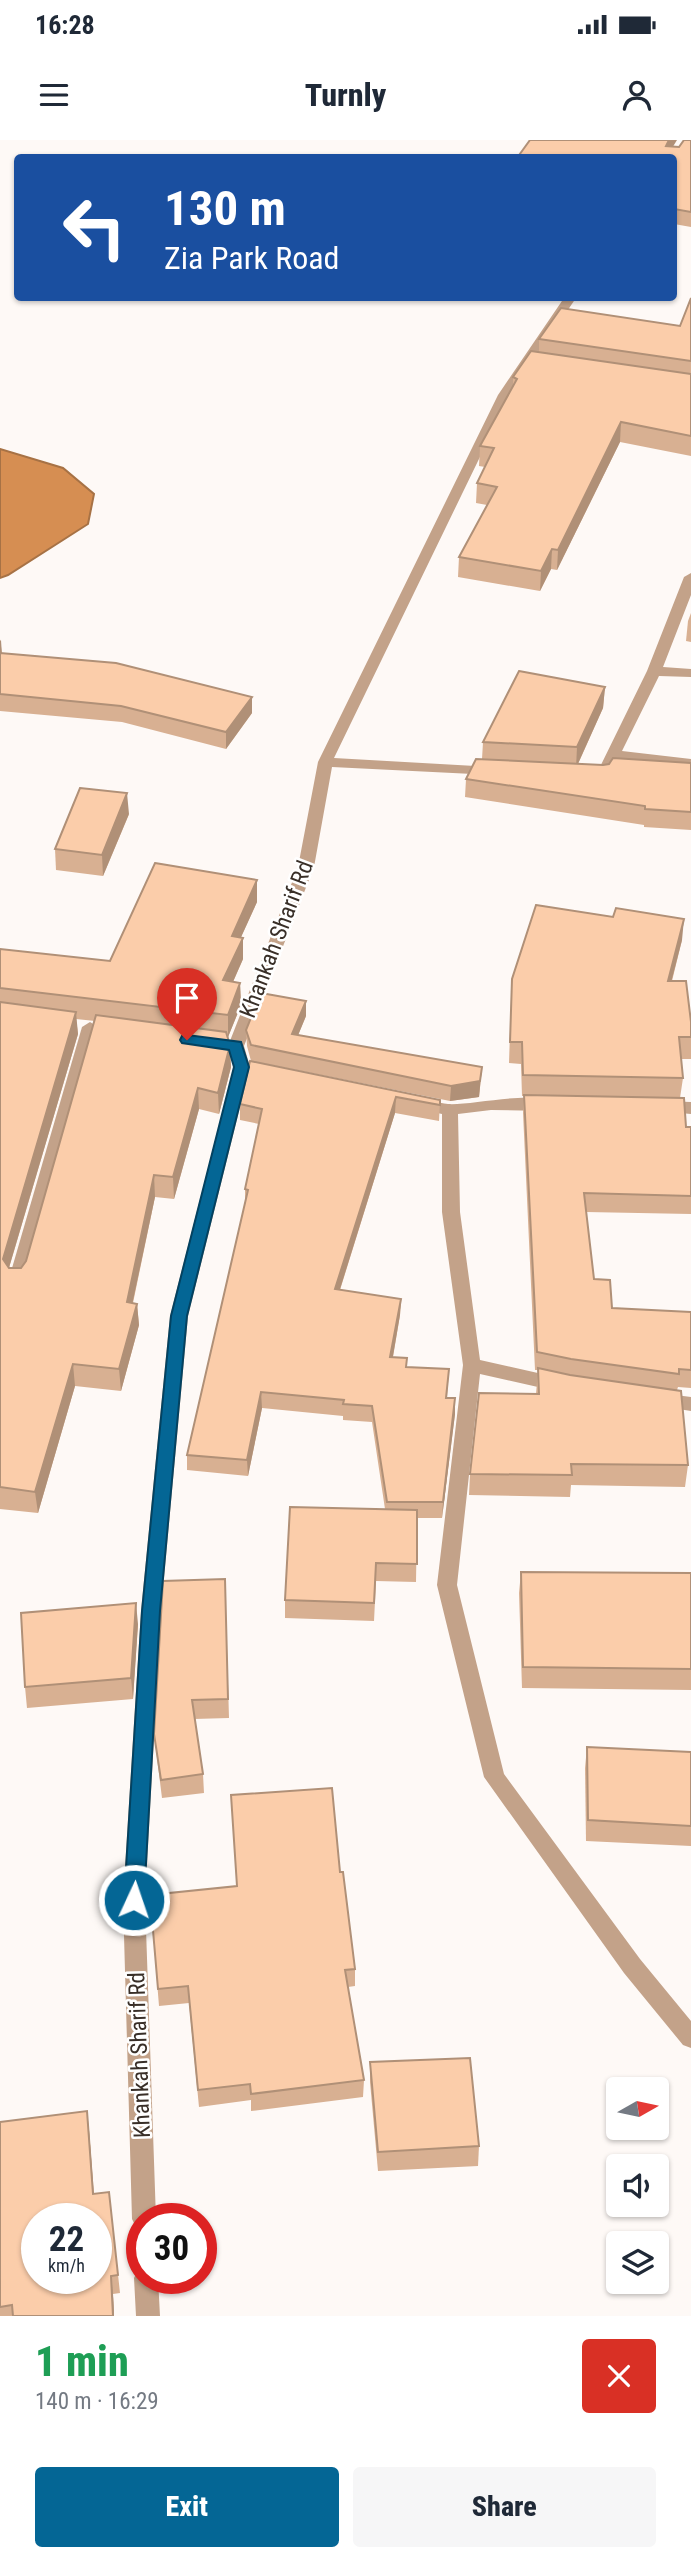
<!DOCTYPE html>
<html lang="en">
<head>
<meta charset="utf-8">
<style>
	:root { --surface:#fff; --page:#f6f6f7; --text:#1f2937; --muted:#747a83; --accent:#046695 }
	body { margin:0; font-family:"Roboto Condensed",sans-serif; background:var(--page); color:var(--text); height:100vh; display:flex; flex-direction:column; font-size:26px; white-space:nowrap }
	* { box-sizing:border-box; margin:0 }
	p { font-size:23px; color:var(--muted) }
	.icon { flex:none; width:38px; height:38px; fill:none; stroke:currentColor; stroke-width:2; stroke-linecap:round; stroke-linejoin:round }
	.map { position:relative; height:2176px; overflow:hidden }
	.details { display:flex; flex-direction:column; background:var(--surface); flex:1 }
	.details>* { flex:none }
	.guide { position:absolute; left:14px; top:14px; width:663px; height:147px; border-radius:7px; box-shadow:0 2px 5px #0004; background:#1a4fa0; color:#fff; overflow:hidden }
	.needle { width:46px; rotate:81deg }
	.tools { position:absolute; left:606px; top:1937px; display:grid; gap:14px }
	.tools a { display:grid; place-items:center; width:63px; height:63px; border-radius:7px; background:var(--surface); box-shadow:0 2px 5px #0004; font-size:35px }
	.speed { position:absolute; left:21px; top:2063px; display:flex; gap:14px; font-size:35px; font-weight:700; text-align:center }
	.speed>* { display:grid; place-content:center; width:91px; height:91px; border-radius:50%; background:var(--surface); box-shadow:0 2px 5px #0004; line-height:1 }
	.speed small { font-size:18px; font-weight:400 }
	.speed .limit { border:10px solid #d22; background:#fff; color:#111 }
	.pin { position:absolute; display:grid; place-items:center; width:60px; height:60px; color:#fff; margin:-72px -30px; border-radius:50% 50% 50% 0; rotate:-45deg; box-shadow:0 0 7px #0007 }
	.pin .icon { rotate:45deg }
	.me { position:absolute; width:77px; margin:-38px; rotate:3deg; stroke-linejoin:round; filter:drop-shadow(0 0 5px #0008) }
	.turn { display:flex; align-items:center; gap:24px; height:147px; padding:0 35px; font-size:32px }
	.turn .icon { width:91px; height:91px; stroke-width:2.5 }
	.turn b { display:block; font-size:49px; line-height:60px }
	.round { display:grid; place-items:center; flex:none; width:74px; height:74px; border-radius:7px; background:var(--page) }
	.overview { display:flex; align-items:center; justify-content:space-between; height:119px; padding:0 35px }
	h1 { font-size:42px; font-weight:800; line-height:52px; color:#1e9e55 }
	.action { display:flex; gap:14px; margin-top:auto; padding:14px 35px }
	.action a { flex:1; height:80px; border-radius:7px; background:var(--accent); color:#fff; font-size:28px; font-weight:800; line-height:80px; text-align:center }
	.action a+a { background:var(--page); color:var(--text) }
	.status { display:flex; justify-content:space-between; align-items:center; height:49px; padding:0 35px; background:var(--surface); direction:ltr }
	.status svg { height:19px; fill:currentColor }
	header { display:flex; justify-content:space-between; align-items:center; height:91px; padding:0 35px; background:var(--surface); font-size:32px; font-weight:800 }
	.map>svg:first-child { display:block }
</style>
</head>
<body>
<div class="status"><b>16:28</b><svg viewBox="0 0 49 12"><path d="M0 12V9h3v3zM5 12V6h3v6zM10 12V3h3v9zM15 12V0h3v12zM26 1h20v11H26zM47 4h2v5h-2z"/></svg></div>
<header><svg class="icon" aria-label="menu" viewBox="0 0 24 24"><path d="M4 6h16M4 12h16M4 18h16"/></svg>Turnly<svg class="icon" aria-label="person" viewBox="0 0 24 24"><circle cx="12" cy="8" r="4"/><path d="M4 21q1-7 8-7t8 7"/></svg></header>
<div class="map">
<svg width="691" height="2176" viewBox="0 0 691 2176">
	<rect width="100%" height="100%" fill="#fef9f6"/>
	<path fill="#d68e52" stroke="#a77245" stroke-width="2" d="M0 309 63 328 94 354 88 384 8 435 0 438Z"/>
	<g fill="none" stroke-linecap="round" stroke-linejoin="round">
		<g fill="#c3a289" fill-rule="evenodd">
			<path d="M564 158H576L510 255 334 618 493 627 500 631 493 635 332 627 314 727 244 906 250 927 188 1176 161 1471 145 1760 156 2079H142V2089L136 2087 132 2079 123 1760 141 1471 170 1176 234 927 228 906 298 727 318 622 498 255Z"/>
			<path d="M691 433V455L663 527 691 529V537L659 536 622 611 691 619V627L618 619 607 640H589L587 637 589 634 597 633 647 531 684 437Z"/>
			<path d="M90 882 98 887 26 1142 23 1147H11L8 1142 82 887Z"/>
			<path d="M416 957C427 959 438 963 448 964 469 966 542 948 555 965L547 971 491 970 458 974 460 1072 480 1220 560 1238 567 1240 569 1245 567 1250 560 1252 480 1234 457 1445 504 1634 640 1819 691 1881V1908L683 1905 624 1833 484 1637 437 1445 463 1225 442 1072V974L410 967 408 963 410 959Z"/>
			<path d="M663 961 691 962V974L657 971 655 967Z"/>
			<path d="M660 1253 691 1257V1271L653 1265 651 1260 653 1255Z"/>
			<path d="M142 2128V2138H158L160 2176H136L134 2138 138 2130Z"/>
		</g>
	</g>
	<g fill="#d8b092" fill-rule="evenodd">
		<path d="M691 0V87L674 84 673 7H679Z"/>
		<path d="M691 158V316L620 302 557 430 551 429 540 451 458 437 459 417 487 365 476 363 477 343 485 327 479 326 480 306 513 246V237L539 212V199L680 186Z"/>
		<path d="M691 473V502L686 501 688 481Z"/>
		<path d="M0 499 2 514 252 573 226 609 122 582 0 571Z"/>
		<path d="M605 547 603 568 578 624 603 625 691 623V690L644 687V685L465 657 466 639 482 619 483 602Z"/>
		<path d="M129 674 103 736 56 730 55 709Z"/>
		<path d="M257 740V762L241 797 243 819 233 842 240 843 241 865 228 897 231 927 219 974 199 969 174 1059 155 1057 133 1163 137 1164 139 1185 121 1251 75 1246 38 1373 0 1369V809L110 821ZM76 879 95 881 26 1121 21 1128H9L78 894Z"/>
		<path d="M682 800 672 841 691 882V919H681L683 938 680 958 686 987H691V1074L586 1072 594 1139 612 1168 691 1172V1248L678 1247 677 1250 688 1325 685 1347 571 1345 570 1357 469 1355 470 1334 536 1254 538 1230H535L523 973 524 956H522L521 924 509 923 511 861Z"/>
		<path d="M306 876 298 895 482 927 479 957 450 961 251 921 247 906 246 890Z"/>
		<path d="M250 921 440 960 439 981 395 973 340 1150 401 1159 400 1175 393 1217 407 1227 449 1229 447 1258H455V1274L442 1378H417L416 1442 376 1441 374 1481 285 1478V1460L385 1369 372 1282 343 1280V1276L262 1268 248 1336 187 1330V1315L245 1063V1049L259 984 240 980V964Z"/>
		<path d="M521 1432 691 1433V1550L522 1548 519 1453Z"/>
		<path d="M225 1439 229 1578 194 1579 203 1634 204 1653 162 1658 154 1594Z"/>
		<path d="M138 1484 133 1559 27 1568 25 1547Z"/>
		<path d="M587 1607 691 1612V1706L586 1701 585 1628Z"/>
		<path d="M340 1732 355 1829V1846L348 1847 364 1940 363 1957 251 1971V1960L199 1967 189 1863 159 1866 150 1755 237 1746Z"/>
		<path d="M370 1922 479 2006 478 2026 378 2031 370 1942Z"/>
		<path d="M0 1982 89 1990 94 2054 109 2052 120 2153 113 2154 114 2176H0Z"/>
	</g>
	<g fill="#b09077">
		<path d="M669 0H677L666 18V6Z"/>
		<path d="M621 282 620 302 557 430 558 410Z"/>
		<path d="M552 409 551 429 540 451 541 431Z"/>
		<path d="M1 500 2 516 0 519V501Z"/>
		<path d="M605 547 603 568 576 628 577 607Z"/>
		<path d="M252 557V573L226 609V592Z"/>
		<path d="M127 653 129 674 103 736 102 715Z"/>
		<path d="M257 740V762L232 817V796Z"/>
		<path d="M684 779 682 800 666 862 668 841Z"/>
		<path d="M243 798V819L224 862 223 840Z"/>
		<path d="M240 843 241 865 228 897V875Z"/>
		<path d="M306 861V876L292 910V894Z"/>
		<path d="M76 872 78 894 5 1141 3 1119Z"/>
		<path d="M230 905 231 927 219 974 218 953Z"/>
		<path d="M482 927 479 957 450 961 451 946Z"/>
		<path d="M198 948 199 969 174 1059 173 1037Z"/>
		<path d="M396 957 395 973 335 1165V1149Z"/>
		<path d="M154 1035 155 1057 128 1184 127 1162Z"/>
		<path d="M401 1159 400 1175 390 1233V1217Z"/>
		<path d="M137 1164 139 1185 121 1251 119 1229Z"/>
		<path d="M73 1224 75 1246 38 1373 35 1352Z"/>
		<path d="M261 1252 262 1268 248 1336 247 1320Z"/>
		<path d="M455 1258V1274L442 1378 443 1362Z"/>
		<path d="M136 1463 138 1484 133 1559 131 1538Z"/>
		<path d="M87 1971 89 1990 95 2073 93 2054Z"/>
		<path d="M111 2136 113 2154 114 2176H113Z"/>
	</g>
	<g fill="#fbcdaa" stroke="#b09077" stroke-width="2" fill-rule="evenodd">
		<path d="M530 0H669L666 6 679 7 684 0H691V72L674 69V18H517Z"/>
		<path d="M691 158V221L539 199 561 168 680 186Z"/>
		<path d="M531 211 691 234V296L621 282 558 410 552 409 541 431 459 417 497 347 477 343 494 308 480 306 517 239 513 237Z"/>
		<path d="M0 513 116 523 252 557 226 592 121 566 0 554Z"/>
		<path d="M519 531 605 547 577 607 483 602Z"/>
		<path d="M613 618 691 623V672L645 669V666L466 639 476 619 603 625 609 624Z"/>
		<path d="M80 648 127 653 102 715 55 709Z"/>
		<path d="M155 723 257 740 232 796 243 798 223 840 240 843 228 875 0 848V809L110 821Z"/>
		<path d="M536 765 613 777 616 768 684 779 668 841H686L691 882V897H679L683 938 523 935 522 902H510L512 839Z"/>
		<path d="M261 853 306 861 292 894 482 927 480 941 451 946 251 905 246 890Z"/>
		<path d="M0 862 76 872 3 1119 9 1128H21L26 1121 96 875 226 892 230 905 218 953 198 948 173 1037 154 1035 127 1162 137 1164 119 1229 73 1224 35 1352 0 1347Z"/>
		<path d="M250 921 440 960V965L396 957 335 1149 401 1159 390 1217 407 1218 406 1227 449 1229 446 1258H455L443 1362H387L372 1266 343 1264 344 1260 261 1252 247 1320 187 1315 248 1050 245 1049 262 969 240 964Z"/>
		<path d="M524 955 684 958 686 987H691V1056L584 1053 594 1139 610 1140 612 1168 691 1172V1230L679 1229V1234L571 1219 537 1212Z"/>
		<path d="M538 1228 570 1235 681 1251 688 1325 571 1324 572 1335 470 1334 479 1253 539 1254Z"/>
		<path d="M290 1367 417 1370V1424L376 1423 374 1463 285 1460Z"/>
		<path d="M521 1432 691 1433V1529L523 1527Z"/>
		<path d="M225 1439 228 1559 192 1560 203 1634 161 1640 154 1594 163 1441Z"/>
		<path d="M136 1463 131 1538 25 1547 21 1473Z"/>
		<path d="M587 1607 691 1612V1686L588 1680Z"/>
		<path d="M332 1648 340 1732H343L355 1829 345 1830 364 1940 251 1954 250 1944 198 1950 188 1846 158 1849 150 1755 237 1746 231 1655Z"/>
		<path d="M470 1918 479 2006 378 2012 370 1922Z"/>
		<path d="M87 1971 93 2054 109 2052 118 2135 111 2136 113 2176H13L12 2165 0 2167V1982ZM37 2079H96V2138H37Z"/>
	</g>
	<path fill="#046695" stroke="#034261" stroke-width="2" d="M187 895 241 902 249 927 187 1176 160 1471 144 1760 141 1766 134 1768 127 1766 124 1760 142 1471 171 1176 234 927 229 910 182 903 180 900 182 896Z"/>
	<g text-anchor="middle" stroke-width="5" stroke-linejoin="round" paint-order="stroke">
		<g font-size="23" fill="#392f28" stroke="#fff">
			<text transform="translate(276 799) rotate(-69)" y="8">Khankah Sharif Rd</text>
			<text transform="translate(139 1915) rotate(-92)" y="8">Khankah Sharif Rd</text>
		</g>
	</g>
</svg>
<div class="tools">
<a><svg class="needle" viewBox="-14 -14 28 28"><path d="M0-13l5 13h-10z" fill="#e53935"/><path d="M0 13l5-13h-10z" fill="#747a83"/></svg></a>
<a><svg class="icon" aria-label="sound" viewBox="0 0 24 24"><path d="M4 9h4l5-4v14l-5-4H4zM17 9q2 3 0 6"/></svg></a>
<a><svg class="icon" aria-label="layers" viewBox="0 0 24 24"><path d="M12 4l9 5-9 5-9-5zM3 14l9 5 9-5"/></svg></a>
</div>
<div class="speed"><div>22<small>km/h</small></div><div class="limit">30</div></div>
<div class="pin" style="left:187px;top:900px;background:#d93025"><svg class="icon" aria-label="arrive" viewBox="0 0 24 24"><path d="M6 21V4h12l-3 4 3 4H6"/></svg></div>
<svg class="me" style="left:134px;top:1760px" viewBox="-20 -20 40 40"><circle r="17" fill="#046695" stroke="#fff" stroke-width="3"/><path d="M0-11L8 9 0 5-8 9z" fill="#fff"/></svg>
<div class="guide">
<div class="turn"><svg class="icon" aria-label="left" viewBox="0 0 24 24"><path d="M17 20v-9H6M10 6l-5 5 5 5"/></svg><div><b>130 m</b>Zia Park Road</div></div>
</div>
</div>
<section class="details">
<div class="overview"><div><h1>1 min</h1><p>140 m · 16:29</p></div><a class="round" style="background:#d93025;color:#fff"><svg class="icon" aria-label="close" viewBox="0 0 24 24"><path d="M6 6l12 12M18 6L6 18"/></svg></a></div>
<div class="action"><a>Exit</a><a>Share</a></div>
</section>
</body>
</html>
